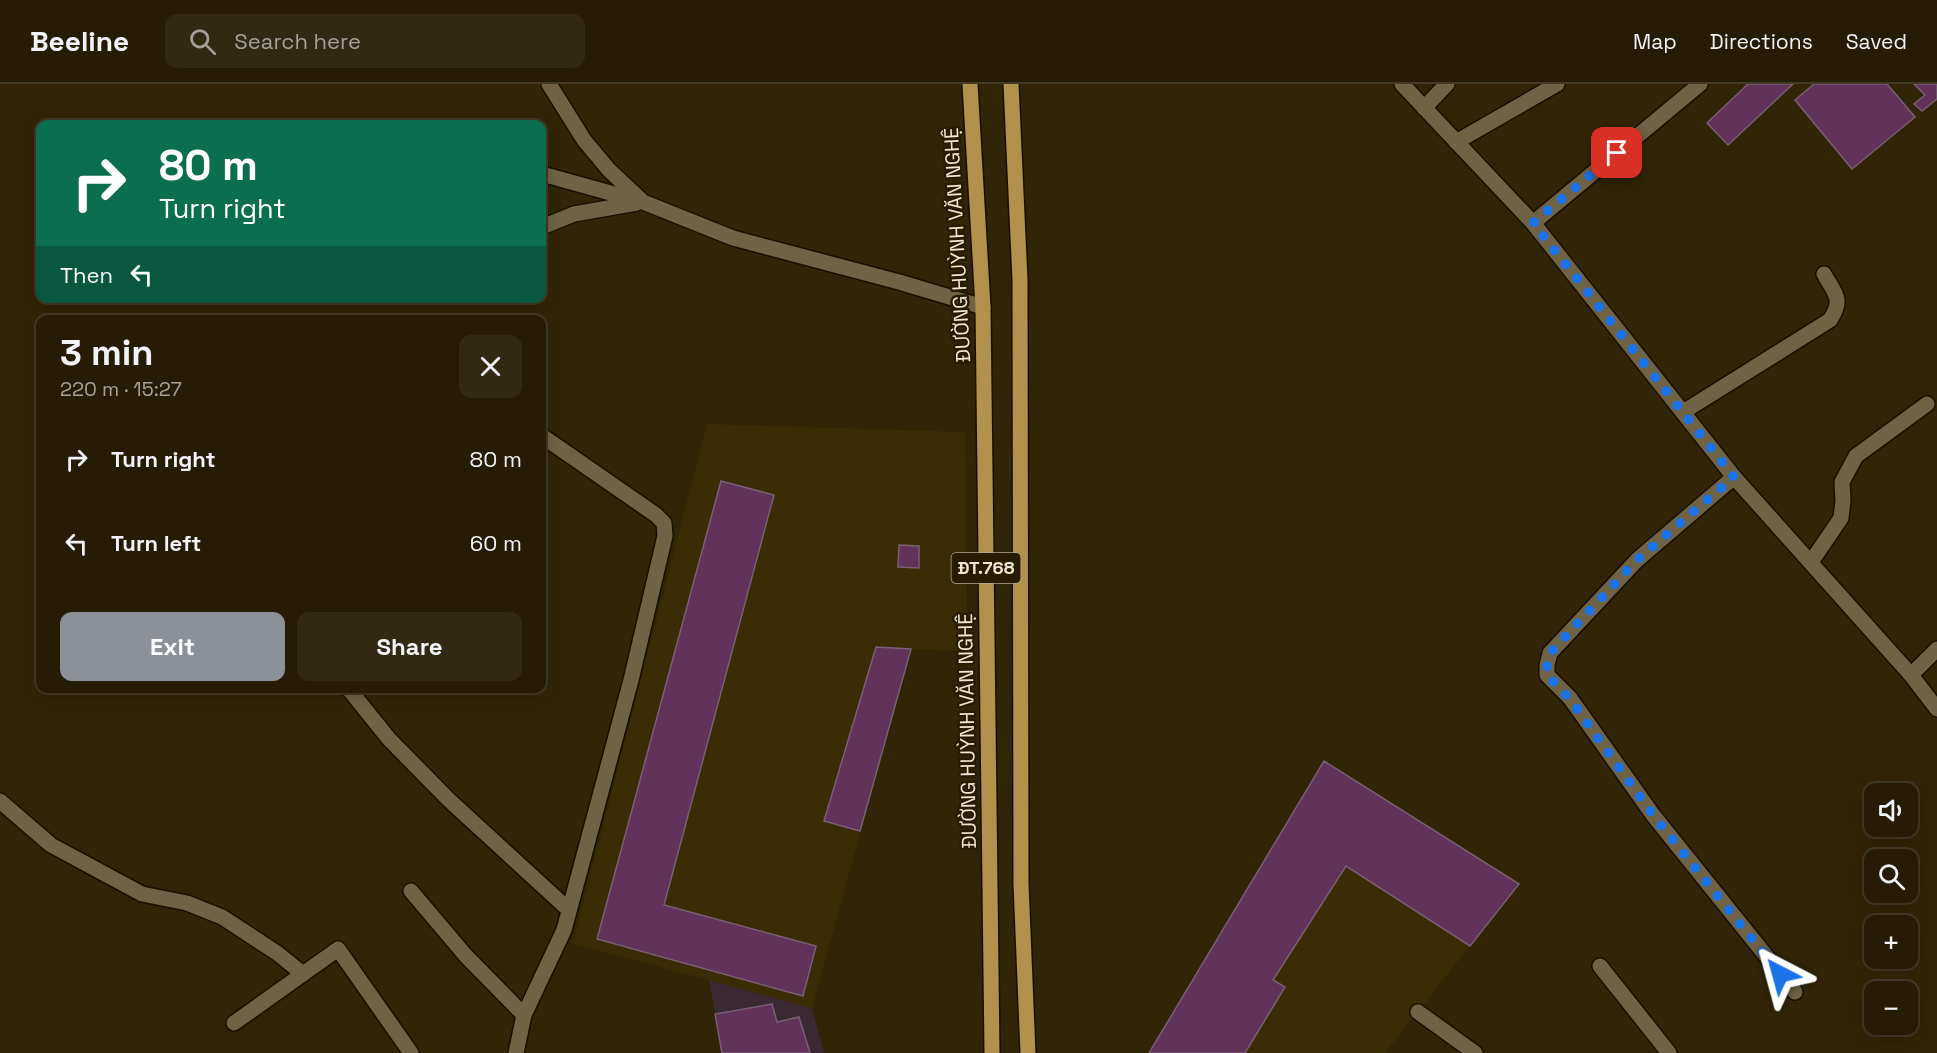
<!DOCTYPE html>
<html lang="en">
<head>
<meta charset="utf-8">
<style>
	:root { --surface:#261c05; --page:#322913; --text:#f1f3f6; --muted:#a4a19a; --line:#423a27; --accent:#8c9099 }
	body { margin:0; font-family:"Space Grotesk",sans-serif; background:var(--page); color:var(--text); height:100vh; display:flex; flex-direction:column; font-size:22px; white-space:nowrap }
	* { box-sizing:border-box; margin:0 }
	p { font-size:20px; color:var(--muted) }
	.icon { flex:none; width:33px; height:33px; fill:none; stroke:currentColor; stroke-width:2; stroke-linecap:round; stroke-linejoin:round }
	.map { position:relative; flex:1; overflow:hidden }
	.details { position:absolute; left:36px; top:231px; width:510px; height:378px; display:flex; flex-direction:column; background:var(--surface); border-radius:12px; box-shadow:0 3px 15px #0003,0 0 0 2px var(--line) }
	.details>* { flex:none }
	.hud { position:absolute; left:36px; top:36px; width:510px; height:183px; border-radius:12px; box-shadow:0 3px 15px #0003,0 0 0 2px var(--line); background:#0b6e4f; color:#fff; overflow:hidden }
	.controls { position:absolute; left:1864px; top:699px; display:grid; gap:12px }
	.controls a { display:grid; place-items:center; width:54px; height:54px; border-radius:12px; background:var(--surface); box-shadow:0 3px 15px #0003,0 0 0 2px var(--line); font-size:30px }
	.pin { position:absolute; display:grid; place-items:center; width:51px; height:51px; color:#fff; margin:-26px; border-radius:12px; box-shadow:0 3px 9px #0006 }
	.me { position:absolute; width:66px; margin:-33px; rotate:321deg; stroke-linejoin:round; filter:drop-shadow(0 0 4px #0008) }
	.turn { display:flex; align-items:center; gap:21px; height:126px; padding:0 24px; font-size:27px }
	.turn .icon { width:78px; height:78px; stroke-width:2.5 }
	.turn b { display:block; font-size:42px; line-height:51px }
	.then { display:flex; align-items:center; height:57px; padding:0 24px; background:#0003; gap:12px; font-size:22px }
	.round { display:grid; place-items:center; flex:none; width:63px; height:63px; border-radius:12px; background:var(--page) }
	.summary { display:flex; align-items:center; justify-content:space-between; height:102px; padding:0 24px }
	h1 { font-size:36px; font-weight:800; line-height:45px }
	.action { display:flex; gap:12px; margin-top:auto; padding:12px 24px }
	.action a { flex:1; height:69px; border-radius:12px; background:var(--accent); color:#fff; font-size:24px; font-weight:800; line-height:69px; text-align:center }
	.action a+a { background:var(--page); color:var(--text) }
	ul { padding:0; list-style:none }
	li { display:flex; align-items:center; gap:18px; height:84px; padding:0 24px }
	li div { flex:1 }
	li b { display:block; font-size:22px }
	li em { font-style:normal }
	header { display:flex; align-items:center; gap:36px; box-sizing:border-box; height:84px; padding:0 30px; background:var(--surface); border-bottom:2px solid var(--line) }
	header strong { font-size:28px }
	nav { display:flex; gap:33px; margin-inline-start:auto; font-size:21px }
	.search { width:420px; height:54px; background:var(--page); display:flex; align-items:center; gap:15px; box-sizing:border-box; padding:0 21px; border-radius:12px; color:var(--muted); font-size:22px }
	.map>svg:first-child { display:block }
</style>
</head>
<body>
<header>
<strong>Beeline</strong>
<div class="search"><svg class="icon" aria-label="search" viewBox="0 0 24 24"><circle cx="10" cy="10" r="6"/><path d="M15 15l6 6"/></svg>Search here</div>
<nav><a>Map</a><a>Directions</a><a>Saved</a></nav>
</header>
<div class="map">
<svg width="1937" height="969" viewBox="0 0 1937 969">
	<rect width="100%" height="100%" fill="#322507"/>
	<path fill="#3a2932" d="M709 896 812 924 824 969H722Z"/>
	<g fill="#3c2c05">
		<path d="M707 340 965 348 967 567 911 565 812 924 571 859 575 851Z"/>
		<path d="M1324 677 1519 800 1385 969H1149Z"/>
	</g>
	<g fill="#61325a" stroke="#795e74" stroke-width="1.5">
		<path d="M1748 0H1793L1728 61 1707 39Z"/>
		<path d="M1814 0H1887L1915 33 1852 85 1795 16Z"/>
		<path d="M1914 0H1937V15L1922 27 1914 20 1925 11Z"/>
		<path d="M721 397 774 411 664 821 816 862 803 912 597 855Z"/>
		<path d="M899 461 919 462V484L898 483Z"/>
		<path d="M876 563 911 565 860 747 824 737Z"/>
		<path d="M1324 677 1519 800 1470 862 1346 782 1273 896 1285 903 1245 969H1149Z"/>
		<path d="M772 920 777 938 799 933 810 969H722L715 930Z"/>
	</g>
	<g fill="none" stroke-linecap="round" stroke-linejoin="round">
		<defs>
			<g id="minor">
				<path d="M549 0 584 56 609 86 641 116"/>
				<path d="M1402 0 1533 139 1734 393 1911 591 1937 625"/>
				<path d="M1424 24 1447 0"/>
				<path d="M1456 58 1557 0"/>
				<path d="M542 90 643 118 733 154 899 198 983 223"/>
				<path d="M1533 139 1700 0"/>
				<path d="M542 143 574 130 637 119"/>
				<path d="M1683 328 1830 236C1844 215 1835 210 1824 190"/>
				<path d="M1734 393 1637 476 1550 569 1547 581V591L1570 614 1653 731 1795 908"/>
				<path d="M1811 478 1841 434 1843 417 1842 398 1856 372 1927 320"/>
				<path d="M1911 591 1937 565"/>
				<path d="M348 604 389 655 449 716 569 826"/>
				<path d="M0 717 51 761 142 810 187 819 222 833 277 869 303 890"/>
				<path d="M411 807 466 872 524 931"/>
				<path d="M1600 882 1669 969"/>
				<path d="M1418 928 1475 969"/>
				<path d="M234 939 338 865 411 969"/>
				<path d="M516 969 524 931 564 846 631 596 665 452 664 439 656 431 542 352"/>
			</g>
			<g id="major">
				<path d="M970 0 983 223 992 969"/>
				<path d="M1011 0 1020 196 1021 800 1028 969"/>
			</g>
		</defs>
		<use href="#minor" stroke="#170e00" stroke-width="18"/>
		<use href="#major" stroke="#170e00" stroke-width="18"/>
		<use href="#minor" stroke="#706244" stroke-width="15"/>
		<use href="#major" stroke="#b1914b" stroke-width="15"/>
	</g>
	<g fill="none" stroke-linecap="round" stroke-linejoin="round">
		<path stroke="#1a73e8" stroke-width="10" stroke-dasharray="0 18" d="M1617 69 1533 139 1734 393 1637 476 1550 569 1547 581V591L1570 615 1653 731 1780 890"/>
	</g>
	<g text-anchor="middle" stroke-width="5" stroke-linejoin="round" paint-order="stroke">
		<rect fill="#281b00" stroke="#b3aa96" stroke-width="1.5" x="951.5" y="469" width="69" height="30" rx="4.5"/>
		<g font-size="18" font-weight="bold" fill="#efe7d6">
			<text x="986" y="490">ĐT.768</text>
		</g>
		<g font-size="20" fill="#efe7d6" stroke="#281b00">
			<text transform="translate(957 161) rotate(-93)" y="7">ĐƯỜNG HUỲNH VĂN NGHỆ</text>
			<text transform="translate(967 647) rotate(-91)" y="7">ĐƯỜNG HUỲNH VĂN NGHỆ</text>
		</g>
	</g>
</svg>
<div class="controls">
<a><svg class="icon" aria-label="sound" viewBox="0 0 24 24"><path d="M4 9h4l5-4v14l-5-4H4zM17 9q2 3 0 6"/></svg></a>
<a><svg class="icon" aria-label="search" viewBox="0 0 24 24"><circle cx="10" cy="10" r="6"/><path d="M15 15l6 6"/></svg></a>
<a>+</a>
<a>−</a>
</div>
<div class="pin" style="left:1617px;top:69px;background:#d93025"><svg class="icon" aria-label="arrive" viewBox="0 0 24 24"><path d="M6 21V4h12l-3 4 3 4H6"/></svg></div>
<svg class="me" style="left:1780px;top:890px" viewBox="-20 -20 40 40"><path d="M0-17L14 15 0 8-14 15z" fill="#1a73e8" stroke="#fff" stroke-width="4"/></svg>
<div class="hud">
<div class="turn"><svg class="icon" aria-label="right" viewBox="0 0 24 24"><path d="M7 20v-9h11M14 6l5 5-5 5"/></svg><div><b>80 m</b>Turn right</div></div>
<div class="then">Then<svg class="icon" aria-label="left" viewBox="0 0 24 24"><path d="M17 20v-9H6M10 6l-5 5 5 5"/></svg></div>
</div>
<section class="details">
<div class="summary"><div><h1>3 min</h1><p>220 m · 15:27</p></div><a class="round"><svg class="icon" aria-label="close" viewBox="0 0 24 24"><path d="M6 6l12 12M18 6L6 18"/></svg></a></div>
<ul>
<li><svg class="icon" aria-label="right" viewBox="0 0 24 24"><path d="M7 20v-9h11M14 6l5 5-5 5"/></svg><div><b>Turn right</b></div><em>80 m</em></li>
<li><svg class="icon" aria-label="left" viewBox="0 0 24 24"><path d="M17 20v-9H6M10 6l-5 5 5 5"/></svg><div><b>Turn left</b></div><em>60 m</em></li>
</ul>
<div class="action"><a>Exit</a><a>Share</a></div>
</section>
</div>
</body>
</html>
